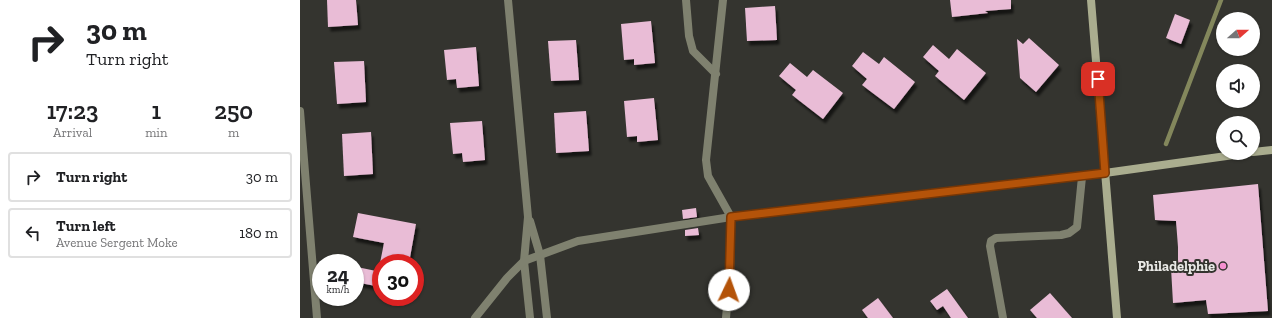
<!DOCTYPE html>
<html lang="en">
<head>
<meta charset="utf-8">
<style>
	:root { --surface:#fff; --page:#f6f6f6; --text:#202124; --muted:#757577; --line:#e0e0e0 }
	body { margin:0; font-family:"Zilla Slab",serif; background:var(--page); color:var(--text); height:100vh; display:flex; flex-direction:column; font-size:15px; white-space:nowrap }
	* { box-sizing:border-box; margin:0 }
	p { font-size:13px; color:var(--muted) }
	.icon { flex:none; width:22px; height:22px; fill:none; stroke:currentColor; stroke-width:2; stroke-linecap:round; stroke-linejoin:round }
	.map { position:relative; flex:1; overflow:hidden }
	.details { display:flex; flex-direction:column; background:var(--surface); width:300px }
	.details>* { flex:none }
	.banner { background:#fff; color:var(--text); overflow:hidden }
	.needle { width:26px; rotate:69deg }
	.controls { position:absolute; left:916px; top:12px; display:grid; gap:8px }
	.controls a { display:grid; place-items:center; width:44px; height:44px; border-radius:50%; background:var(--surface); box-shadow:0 1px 3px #0004; font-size:20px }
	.speed { position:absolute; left:12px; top:254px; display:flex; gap:8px; font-size:20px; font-weight:700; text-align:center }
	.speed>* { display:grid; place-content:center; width:52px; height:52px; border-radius:50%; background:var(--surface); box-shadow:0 1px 3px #0004; line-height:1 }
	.speed small { font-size:10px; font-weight:400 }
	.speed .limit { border:6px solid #d22; background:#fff; color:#111 }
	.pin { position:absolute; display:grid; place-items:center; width:34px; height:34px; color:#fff; margin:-17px; border-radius:8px; box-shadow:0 2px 6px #0006 }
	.me { position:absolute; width:44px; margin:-22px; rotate:3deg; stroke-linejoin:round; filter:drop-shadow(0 0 3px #0008) }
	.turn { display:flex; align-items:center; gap:14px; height:84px; padding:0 20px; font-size:18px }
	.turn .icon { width:52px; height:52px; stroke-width:2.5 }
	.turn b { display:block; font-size:28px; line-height:34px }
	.eta { display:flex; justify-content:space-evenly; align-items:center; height:68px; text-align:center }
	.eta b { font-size:24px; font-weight:600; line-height:28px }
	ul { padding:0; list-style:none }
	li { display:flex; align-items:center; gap:12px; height:50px; margin:0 8px 6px; padding:0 12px; border:2px solid var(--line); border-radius:4px }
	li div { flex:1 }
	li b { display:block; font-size:15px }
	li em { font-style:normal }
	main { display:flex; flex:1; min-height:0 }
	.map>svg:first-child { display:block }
</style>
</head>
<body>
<main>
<section class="details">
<div class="banner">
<div class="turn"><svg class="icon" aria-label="right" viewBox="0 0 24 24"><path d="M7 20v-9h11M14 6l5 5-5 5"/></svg><div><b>30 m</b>Turn right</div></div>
</div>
<div class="eta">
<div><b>17:23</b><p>Arrival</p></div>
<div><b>1</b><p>min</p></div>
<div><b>250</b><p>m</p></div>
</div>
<ul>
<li><svg class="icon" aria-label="right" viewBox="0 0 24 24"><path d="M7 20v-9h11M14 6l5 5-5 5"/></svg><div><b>Turn right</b></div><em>30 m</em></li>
<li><svg class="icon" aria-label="left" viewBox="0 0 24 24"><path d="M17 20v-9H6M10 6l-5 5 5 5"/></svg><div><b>Turn left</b><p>Avenue Sergent Moke</p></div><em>180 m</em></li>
</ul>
</section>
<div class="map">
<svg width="972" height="318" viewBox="0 0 972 318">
	<defs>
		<filter id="shadow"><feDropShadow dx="2.5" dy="4.5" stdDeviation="1" flood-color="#0009"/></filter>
	</defs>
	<rect width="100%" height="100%" fill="#34342f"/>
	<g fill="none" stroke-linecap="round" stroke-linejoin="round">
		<path stroke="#83875c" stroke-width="4.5" d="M866 144 921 0"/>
	</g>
	<g fill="#e9bcd6" filter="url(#shadow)">
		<path d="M27 0H56L58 25 28 27Z"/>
		<path d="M650 0H711V9L685 11 688 13 652 17Z"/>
		<path d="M475 6 477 40 447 41 445 8Z"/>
		<path d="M875 14 890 20 881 44 866 38Z"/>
		<path d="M351 21 355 63 334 65V59L324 60 321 24Z"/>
		<path d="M729 38 759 65 736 92 720 78 717 39 723 44Z"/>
		<path d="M276 40 279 80 251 81 248 41Z"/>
		<path d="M633 45 649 59 657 49 686 73 664 100 635 76 639 71 623 57Z"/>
		<path d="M176 47 179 86 157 88 156 79 147 80 144 50Z"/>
		<path d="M563 52 579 64 584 57 615 82 594 109 562 85 567 79 552 66Z"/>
		<path d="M64 61 66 102 37 104 34 62Z"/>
		<path d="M490 63 507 77 513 70 543 93 523 119 492 95 496 90 479 76Z"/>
		<path d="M354 98 358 140 337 142V136L327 137 324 101Z"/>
		<path d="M286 111 289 151 256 153 254 113Z"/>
		<path d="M182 121 185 160 163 162 162 153 153 154 150 123Z"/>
		<path d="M71 132 73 174 44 176 42 134Z"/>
		<path d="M958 184 968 311 908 314 906 300 873 303 871 268H878V247L876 221 855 220 853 195Z"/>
		<path d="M396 208 397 217 383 219 382 210Z"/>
		<path d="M58 213 116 224 109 263H80L84 243 53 237Z"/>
		<path d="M398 228 399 235 385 236V230Z"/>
		<path d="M57 267 81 272V287L55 282Z"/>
		<path d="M647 289 668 318H651L643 306 637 310 630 301Z"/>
		<path d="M750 293 772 318H737L730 310Z"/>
		<path d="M578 298 593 318H568L562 310Z"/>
	</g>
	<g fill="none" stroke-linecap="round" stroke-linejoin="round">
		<g stroke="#7f816f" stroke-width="8">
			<path d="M208 0 228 217 224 261 230 318"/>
			<path d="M386 0 389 36 393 51 416 74"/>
			<path d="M423 0 406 160 408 176 431 217 430 270 426 318"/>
			<path d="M0 111 17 318"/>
			<path d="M230 221 240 255 247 318"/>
			<path d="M175 318 207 278 224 261 278 241 431 217 805 173"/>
			<path d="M703 318 690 246 691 241 696 238 761 235 769 233 777 227 782 177"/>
		</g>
		<g stroke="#aaad8f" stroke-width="8">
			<path d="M791 0 817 318"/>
			<path d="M953 152 972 150"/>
			<path d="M805 173 948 153"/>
		</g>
	</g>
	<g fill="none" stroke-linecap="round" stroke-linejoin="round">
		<defs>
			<path id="route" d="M429 290 431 217 805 173 798 79"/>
		</defs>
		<use href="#route" stroke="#753606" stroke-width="10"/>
		<use href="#route" stroke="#b45309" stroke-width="7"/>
	</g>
	<circle fill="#f690d0" stroke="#34342f" stroke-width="1.5" cx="923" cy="266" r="4"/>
	<g text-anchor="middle" stroke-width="4" stroke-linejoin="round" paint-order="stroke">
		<g font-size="14" font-weight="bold" fill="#eaeae7" stroke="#34342f" text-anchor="end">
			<text x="915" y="271">Philadelphie</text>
		</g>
	</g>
</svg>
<div class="controls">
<a><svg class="needle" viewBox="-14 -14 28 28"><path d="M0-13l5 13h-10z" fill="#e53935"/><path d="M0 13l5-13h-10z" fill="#757577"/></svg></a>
<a><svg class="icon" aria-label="sound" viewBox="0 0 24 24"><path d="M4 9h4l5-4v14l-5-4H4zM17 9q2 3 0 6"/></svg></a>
<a><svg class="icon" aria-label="search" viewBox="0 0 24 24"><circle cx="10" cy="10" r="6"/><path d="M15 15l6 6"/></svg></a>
</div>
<div class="speed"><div>24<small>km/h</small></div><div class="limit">30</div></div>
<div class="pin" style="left:798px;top:79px;background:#d93025"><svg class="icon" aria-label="arrive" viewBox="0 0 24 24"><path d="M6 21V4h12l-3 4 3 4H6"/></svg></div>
<svg class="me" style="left:429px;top:290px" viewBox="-20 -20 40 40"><circle r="19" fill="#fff"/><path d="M0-13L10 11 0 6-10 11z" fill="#b45309"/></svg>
</div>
</main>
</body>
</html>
